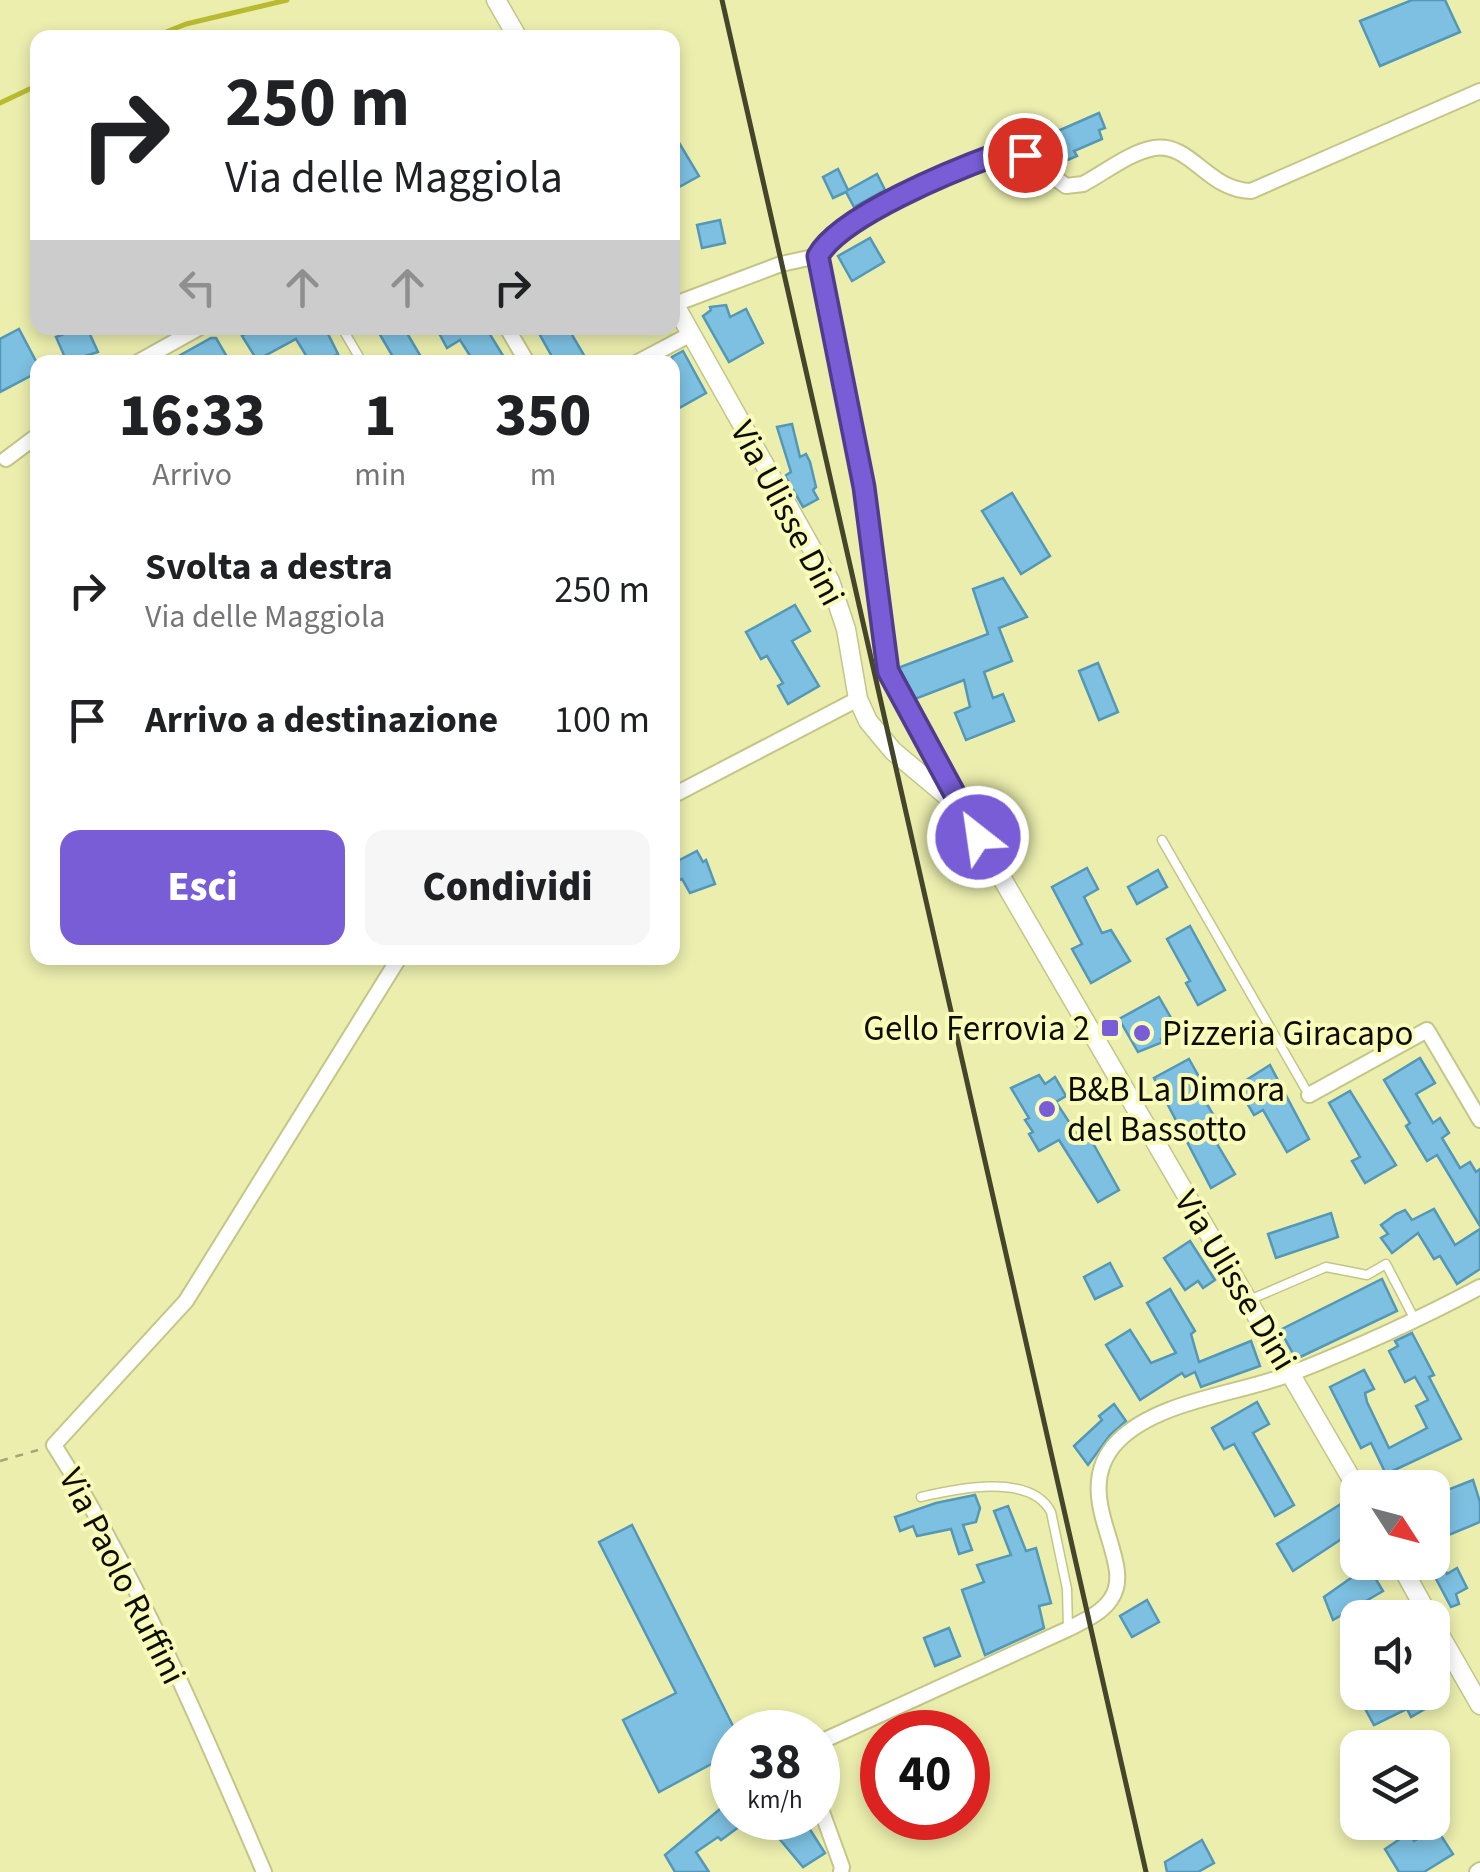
<!DOCTYPE html>
<html lang="it">
<head>
<meta charset="utf-8">
<style>
	:root { --surface:#fff; --page:#f6f6f6; --text:#202124; --muted:#757577; --accent:#795dd7 }
	body { margin:0; font-family:"Source Sans 3",sans-serif; background:var(--page); color:var(--text); height:100vh; display:flex; flex-direction:column; font-size:38px; white-space:nowrap }
	* { box-sizing:border-box; margin:0 }
	p { font-size:32px; color:var(--muted) }
	.icon { flex:none; width:55px; height:55px; fill:none; stroke:currentColor; stroke-width:2; stroke-linecap:round; stroke-linejoin:round }
	.map { position:relative; flex:1; overflow:hidden }
	.sheet { position:absolute; left:30px; top:355px; width:650px; height:610px; display:flex; flex-direction:column; background:var(--surface); border-radius:20px; box-shadow:0 5px 15px #0003 }
	.sheet>* { flex:none }
	.banner { position:absolute; left:30px; top:30px; width:650px; height:305px; border-radius:20px; box-shadow:0 5px 15px #0003; background:#fff; color:var(--text); overflow:hidden }
	.needle { width:65px; rotate:126deg }
	.controls { position:absolute; left:1340px; top:1470px; display:grid; gap:20px }
	.controls a { display:grid; place-items:center; width:110px; height:110px; border-radius:20px; background:var(--surface); box-shadow:0 5px 15px #0003; font-size:50px }
	.speed { position:absolute; left:710px; top:1710px; display:flex; gap:20px; font-size:50px; font-weight:700; text-align:center }
	.speed>* { display:grid; place-content:center; width:130px; height:130px; border-radius:50%; background:var(--surface); box-shadow:0 5px 15px #0003; line-height:1 }
	.speed small { font-size:25px; font-weight:400 }
	.speed .limit { border:15px solid #d22; background:#fff; color:#111 }
	.pin { position:absolute; display:grid; place-items:center; width:85px; height:85px; color:#fff; margin:-42px; border:5px solid #fff; border-radius:50%; box-shadow:0 2px 10px #0007 }
	.me { position:absolute; width:110px; margin:-55px; rotate:330deg; stroke-linejoin:round; filter:drop-shadow(0 0 8px #0008) }
	.turn { display:flex; align-items:center; gap:35px; height:210px; padding:0 30px; font-size:45px }
	.turn .icon { width:130px; height:130px; stroke-width:2.5 }
	.turn b { display:block; font-size:70px; line-height:85px }
	.lanes { display:flex; align-items:center; height:95px; padding:0 30px; background:#0003; justify-content:center; gap:50px; direction:ltr }
	.lanes .off { opacity:.35 }
	.eta { display:flex; justify-content:space-evenly; align-items:center; height:170px; text-align:center }
	.eta b { font-size:60px; font-weight:800; line-height:70px }
	.primary-button { display:flex; gap:20px; margin-top:auto; padding:20px 30px }
	.primary-button a { flex:1; height:115px; border-radius:20px; background:var(--accent); color:#fff; font-size:40px; font-weight:800; line-height:115px; text-align:center }
	.primary-button a+a { background:var(--page); color:var(--text) }
	ul { padding:0; list-style:none }
	li { display:flex; align-items:center; gap:30px; height:130px; padding:0 30px }
	li div { flex:1 }
	li b { display:block; font-size:38px }
	li em { font-style:normal }
	.map>svg:first-child { display:block }
</style>
</head>
<body>
<div class="map">
<svg width="1480" height="1872" viewBox="0 0 1480 1872">
	<rect width="100%" height="100%" fill="#ebeead"/>
	<g fill="none" stroke-linecap="round" stroke-linejoin="round">
		<g stroke="#b9ba30" stroke-width="5">
			<path d="M151 38 186 24 287 0"/>
			<path d="M0 103 38 85"/>
		</g>
	</g>
	<g fill="#7dc0e1" stroke="#5497b6" stroke-width="2.5">
		<path d="M1412 0H1445L1460 32 1380 66 1360 21Z"/>
		<path d="M1099 113 1105 128 1099 130 1102 139 1074 151 1077 156 1063 162 1051 134Z"/>
		<path d="M672 131 699 176 672 191Z"/>
		<path d="M838 169 848 190 877 174 885 190 854 207 846 192 833 198 823 177Z"/>
		<path d="M720 220 725 243 702 248 697 225Z"/>
		<path d="M870 238 884 262 852 281 838 256Z"/>
		<path d="M726 305 730 317 746 309 763 343 729 362 703 316 711 310 710 307Z"/>
		<path d="M79 328H87L98 352 67 362 56 337Z"/>
		<path d="M256 328H317L316 332 325 328 338 354 322 362H310L296 339 257 360 242 336Z"/>
		<path d="M376 328H404L424 362H396Z"/>
		<path d="M453 328H486L507 362H474L460 340 447 348 440 335Z"/>
		<path d="M536 328H568L588 362H555Z"/>
		<path d="M19 329 38 365V372L0 392V339Z"/>
		<path d="M211 338H216L230 362H168Z"/>
		<path d="M683 351 706 393 672 412V357Z"/>
		<path d="M792 424 800 457 806 454 810 462 816 487 813 490 818 499 803 507 785 476 791 472 777 427Z"/>
		<path d="M1012 493 1050 556 1021 574 982 511Z"/>
		<path d="M1003 578 1027 617 999 628 1012 661 984 672 993 698 1003 694 1014 721 966 740 955 713 970 707 964 680 915 699 898 668 988 634 973 589Z"/>
		<path d="M795 605 810 631 792 641 819 686 788 704 778 686 783 683 767 656 761 659 746 632Z"/>
		<path d="M1098 663 1118 712 1099 720 1079 671Z"/>
		<path d="M697 851 703 862 706 860 715 884 690 893 682 879 672 884V864Z"/>
		<path d="M1087 868 1098 889 1084 897 1102 933 1111 930 1130 961 1091 983 1072 949 1082 944 1052 887Z"/>
		<path d="M1158 870 1167 887 1137 904 1128 887Z"/>
		<path d="M1190 926 1225 990 1198 1005 1186 983 1190 981 1167 939Z"/>
		<path d="M1159 997 1178 1030 1161 1039 1163 1042 1138 1052 1119 1019Z"/>
		<path d="M1420 1058 1435 1083 1416 1094 1433 1123 1440 1118 1449 1133 1442 1138 1460 1168 1470 1162 1476 1172 1480 1169V1226L1437 1155 1427 1161 1406 1126 1410 1123 1384 1080Z"/>
		<path d="M1189 1059 1207 1091 1201 1094 1227 1138 1217 1144 1235 1174 1211 1188 1154 1078Z"/>
		<path d="M1270 1065 1309 1139 1287 1152 1263 1110 1254 1115 1237 1086Z"/>
		<path d="M1039 1075 1045 1084 1055 1077 1066 1096 1056 1102 1082 1142 1090 1138 1119 1190 1098 1202 1059 1140 1039 1151 1029 1134 1033 1132 1025 1120 1029 1118 1011 1088Z"/>
		<path d="M1350 1091 1396 1165 1365 1183 1352 1161 1360 1157 1329 1103Z"/>
		<path d="M1434 1209 1455 1245 1480 1229V1269L1457 1284 1440 1256 1434 1259 1418 1233 1392 1253 1381 1238 1388 1234 1381 1225 1396 1214 1405 1210 1412 1220Z"/>
		<path d="M1331 1213 1338 1237 1276 1258 1268 1234Z"/>
		<path d="M1190 1241 1215 1280 1203 1288 1198 1281 1185 1290 1164 1258Z"/>
		<path d="M1110 1263 1122 1286 1095 1299 1084 1277Z"/>
		<path d="M1382 1279 1397 1311 1296 1359 1280 1330Z"/>
		<path d="M1170 1289 1195 1331 1191 1334 1199 1362 1251 1341 1260 1366 1201 1387 1195 1372 1185 1377 1182 1373 1140 1400 1106 1345 1130 1330 1151 1363 1176 1353 1147 1303Z"/>
		<path d="M1412 1333 1434 1375 1429 1377 1461 1439 1386 1474 1371 1443 1361 1448 1330 1387 1364 1370 1374 1389 1365 1393 1367 1402 1389 1448 1427 1428 1416 1406 1428 1400 1415 1377 1405 1382 1389 1351 1398 1346 1395 1341Z"/>
		<path d="M1257 1402 1269 1424 1253 1433 1294 1505 1275 1516 1234 1444 1224 1449 1212 1428Z"/>
		<path d="M1114 1404 1126 1421 1110 1435 1088 1465 1074 1446 1102 1420 1099 1416Z"/>
		<path d="M1473 1480 1480 1502V1522L1434 1541 1447 1574 1457 1568 1467 1588 1456 1594 1459 1604 1451 1607 1427 1562H1432V1496Z"/>
		<path d="M975 1495 980 1508 976 1522 963 1525 972 1550 959 1554 951 1529 917 1536 913 1526 900 1531 895 1517 936 1503Z"/>
		<path d="M1349 1499 1358 1514V1528L1293 1571 1277 1544Z"/>
		<path d="M1008 1506 1026 1551 1036 1548 1051 1603 1039 1606 1044 1628 985 1655 962 1590 984 1582 977 1565 1011 1555 994 1511Z"/>
		<path d="M632 1525 736 1732H732V1753L659 1792 623 1720 676 1693 599 1542Z"/>
		<path d="M1368 1566 1383 1591 1333 1620 1324 1597Z"/>
		<path d="M1147 1600 1159 1622 1132 1637 1120 1616Z"/>
		<path d="M949 1628 960 1656 935 1666 924 1638Z"/>
		<path d="M1384 1692H1422L1430 1706 1411 1717 1407 1709 1374 1725 1363 1705Z"/>
		<path d="M732 1799V1818H751L721 1840 718 1837 696 1852 709 1872H675L665 1855Z"/>
		<path d="M762 1818H813L815 1824 809 1828 825 1853 803 1867Z"/>
		<path d="M1436 1828 1453 1854 1424 1872H1399L1385 1849 1409 1833 1414 1841Z"/>
		<path d="M1202 1840 1214 1863 1198 1872H1167L1165 1862Z"/>
	</g>
	<g fill="none" stroke-linecap="round" stroke-linejoin="round">
		<defs>
			<g id="service">
				<path d="M342 328 362 362"/>
				<path d="M1162 840 1309 1095"/>
				<path d="M1247 1301 1326 1267 1367 1275 1386 1264 1414 1318"/>
				<path d="M921 1497C955 1489 1030 1472 1051 1512L1067 1589 1068 1629"/>
			</g>
			<g id="minor">
				<path d="M675 304 781 264 818 256"/>
				<path d="M507 328 527 362"/>
				<path d="M138 362 199 328"/>
				<path d="M638 362 691 334"/>
				<path d="M6 459 38 435"/>
				<path d="M672 796 858 699"/>
				<path d="M959 804 888 671 864 487 818 256C823 246 828 239 837 232 867 210 986 149 1020 152L1066 186 1083 184C1104 173 1130 152 1154 148 1191 142 1207 190 1251 191L1480 91"/>
				<path d="M1309 1095 1427 1030 1480 1120"/>
				<path d="M818 1743 1068 1629C1083 1621 1101 1614 1111 1599 1138 1561 1066 1494 1118 1441 1158 1400 1240 1394 1293 1373 1356 1348 1420 1319 1480 1287"/>
				<path d="M818 1801 842 1867 841 1872"/>
				<path d="M264 1872C202 1727 138 1578 54 1445L186 1301 399 958"/>
				<path d="M1477 1872 1480 1870"/>
			</g>
			<g id="tertiary">
				<path d="M496 0 518 38"/>
				<path d="M672 300 830 581 846 629 858 699 868 721 893 751 961 808 1358 1490"/>
				<path d="M1399 1562 1430 1618"/>
				<path d="M1432 1621 1480 1705"/>
			</g>
		</defs>
		<use href="#service" stroke="#c3c687" stroke-width="11"/>
		<use href="#minor" stroke="#c3c687" stroke-width="18"/>
		<use href="#tertiary" stroke="#c3c687" stroke-width="21"/>
		<path stroke="#a4a675" stroke-width="2.5" stroke-dasharray="8 8" stroke-linecap="butt" d="M0 1461 38 1450"/>
		<use href="#service" stroke="#fff" stroke-width="8"/>
		<use href="#minor" stroke="#fff" stroke-width="14"/>
		<use href="#tertiary" stroke="#fff" stroke-width="18"/>
		<path stroke="#44452a" stroke-width="5" d="M722 0 1146 1872"/>
	</g>
	<g fill="none" stroke-linecap="round" stroke-linejoin="round">
		<defs>
			<path id="route" d="M978 837 888 671 864 487 818 256C840 216 954 170 998 154L1016 151 1025 155"/>
		</defs>
		<use href="#route" stroke="#4f3c8c" stroke-width="25"/>
		<use href="#route" stroke="#795dd7" stroke-width="18"/>
	</g>
	<g fill="#795dd7" stroke="#f8fbba" stroke-width="4">
		<rect x="1100" y="1018" width="20" height="20" rx="5"/>
		<circle cx="1142" cy="1033" r="10"/>
		<circle cx="1047" cy="1109" r="10"/>
	</g>
	<g text-anchor="middle" stroke-width="8" stroke-linejoin="round" paint-order="stroke">
		<g font-size="35" fill="#0e0e00" stroke="#f8fbba">
			<text transform="translate(788 513) rotate(62)" y="12">Via Ulisse Dini</text>
			<text transform="translate(1236 1280) rotate(59)" y="12">Via Ulisse Dini</text>
			<text transform="translate(123 1576) rotate(63)" y="12">Via Paolo Ruffini</text>
		</g>
		<g font-size="35" fill="#0e0e00" stroke="#f8fbba" text-anchor="start">
			<text x="1090" y="1040" text-anchor="end">Gello Ferrovia 2</text>
			<text x="1162" y="1045">Pizzeria Giracapo</text>
			<text x="1067" y="1101">B&amp;B La Dimora<tspan x="1067" dy="40">del Bassotto</tspan></text>
		</g>
	</g>
</svg>
<div class="controls">
<a><svg class="needle" viewBox="-14 -14 28 28"><path d="M0-13l5 13h-10z" fill="#e53935"/><path d="M0 13l5-13h-10z" fill="#757577"/></svg></a>
<a><svg class="icon" aria-label="sound" viewBox="0 0 24 24"><path d="M4 9h4l5-4v14l-5-4H4zM17 9q2 3 0 6"/></svg></a>
<a><svg class="icon" aria-label="layers" viewBox="0 0 24 24"><path d="M12 4l9 5-9 5-9-5zM3 14l9 5 9-5"/></svg></a>
</div>
<div class="speed"><div>38<small>km/h</small></div><div class="limit">40</div></div>
<div class="pin" style="left:1025px;top:155px;background:#d93025"><svg class="icon" aria-label="arrive" viewBox="0 0 24 24"><path d="M6 21V4h12l-3 4 3 4H6"/></svg></div>
<svg class="me" style="left:978px;top:837px" viewBox="-20 -20 40 40"><circle r="17" fill="#795dd7" stroke="#fff" stroke-width="3"/><path d="M0-11L8 9 0 5-8 9z" fill="#fff"/></svg>
<div class="banner">
<div class="turn"><svg class="icon" aria-label="right" viewBox="0 0 24 24"><path d="M7 20v-9h11M14 6l5 5-5 5"/></svg><div><b>250 m</b>Via delle Maggiola</div></div>
<div class="lanes"><svg class="icon off" aria-label="left" viewBox="0 0 24 24"><path d="M17 20v-9H6M10 6l-5 5 5 5"/></svg><svg class="icon off" aria-label="ahead" viewBox="0 0 24 24"><path d="M12 20V5M6 11l6-6 6 6"/></svg><svg class="icon off" aria-label="ahead" viewBox="0 0 24 24"><path d="M12 20V5M6 11l6-6 6 6"/></svg><svg class="icon" aria-label="right" viewBox="0 0 24 24"><path d="M7 20v-9h11M14 6l5 5-5 5"/></svg></div>
</div>
<section class="sheet">
<div class="eta">
<div><b>16:33</b><p>Arrivo</p></div>
<div><b>1</b><p>min</p></div>
<div><b>350</b><p>m</p></div>
</div>
<ul>
<li><svg class="icon" aria-label="right" viewBox="0 0 24 24"><path d="M7 20v-9h11M14 6l5 5-5 5"/></svg><div><b>Svolta a destra</b><p>Via delle Maggiola</p></div><em>250 m</em></li>
<li><svg class="icon" aria-label="arrive" viewBox="0 0 24 24"><path d="M6 21V4h12l-3 4 3 4H6"/></svg><div><b>Arrivo a destinazione</b></div><em>100 m</em></li>
</ul>
<div class="primary-button"><a>Esci</a><a>Condividi</a></div>
</section>
</div>
</body>
</html>
